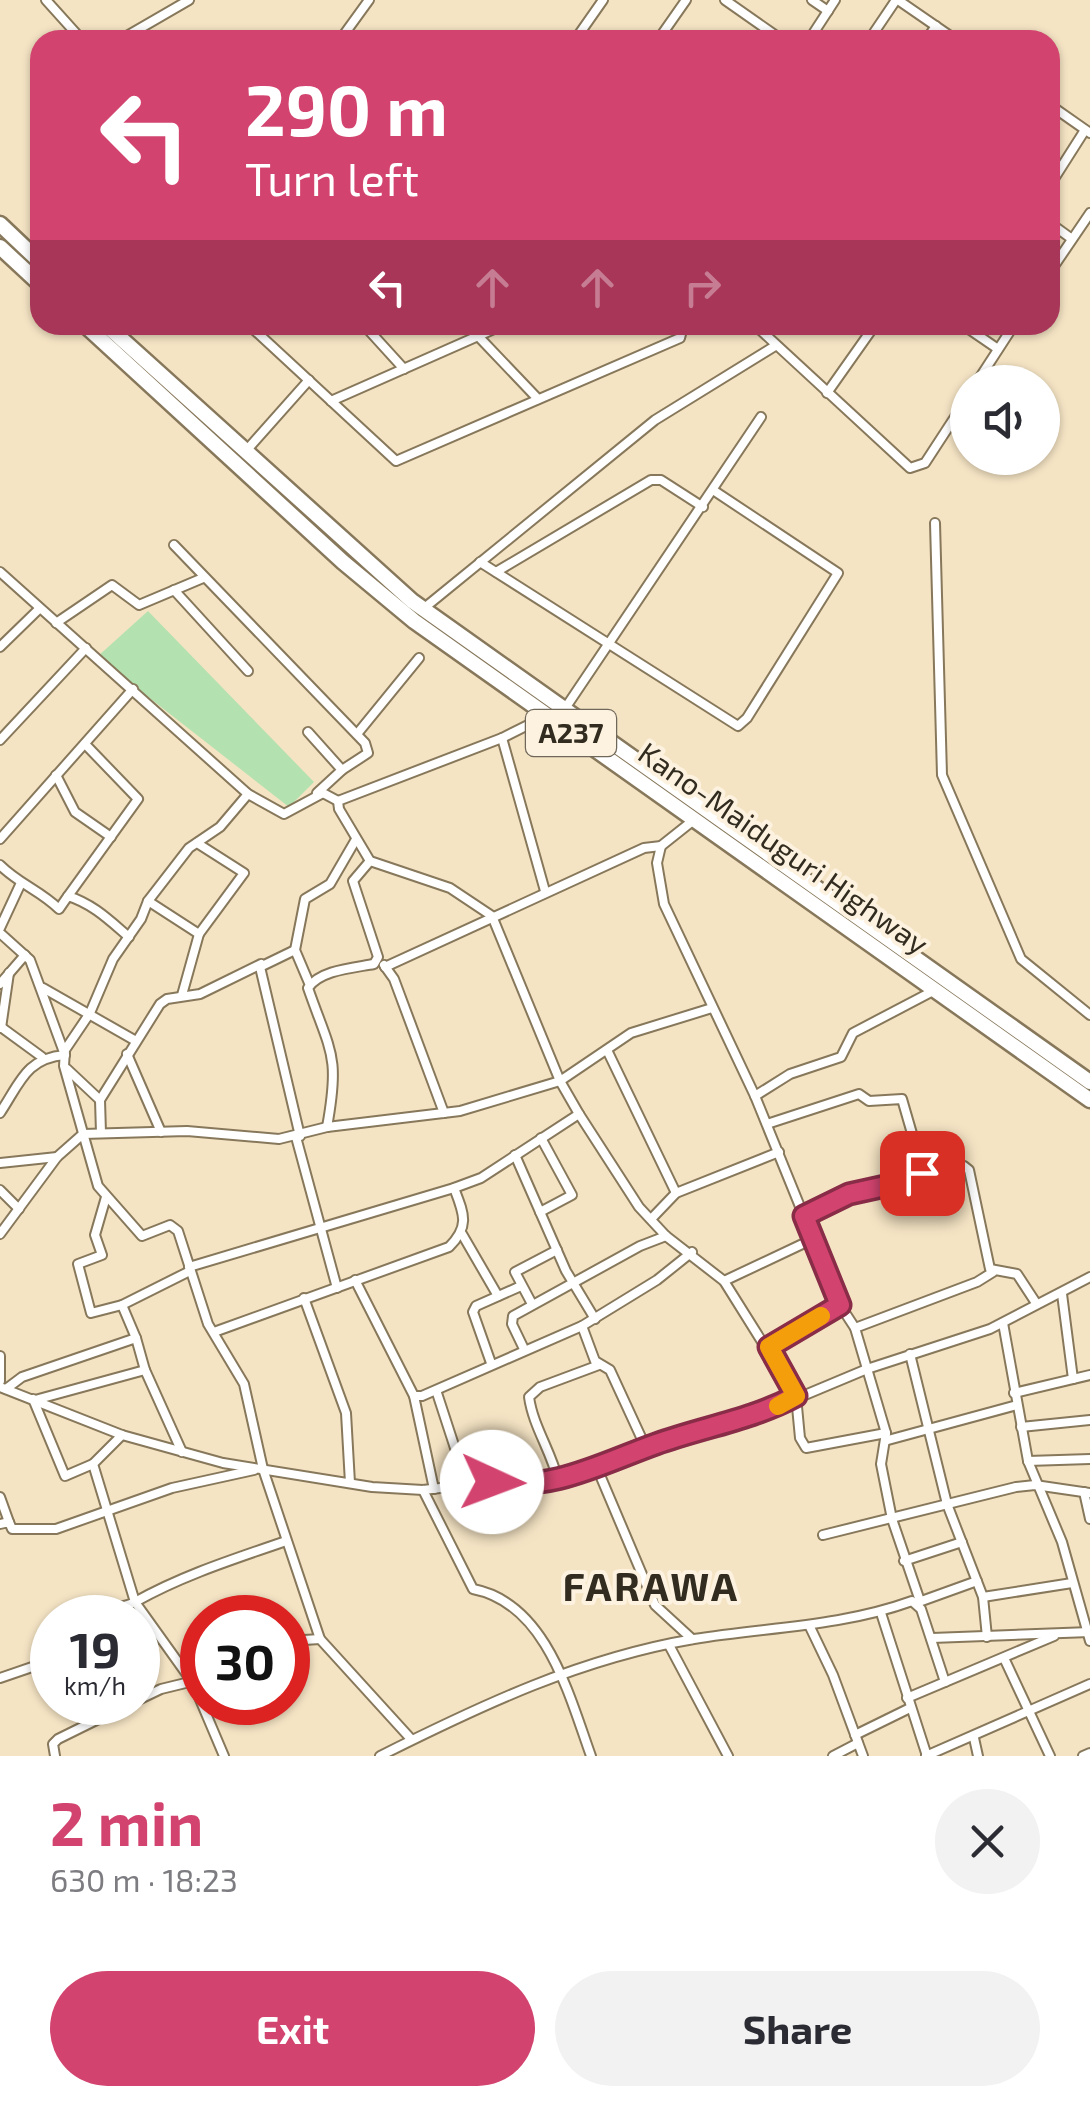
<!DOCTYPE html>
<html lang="en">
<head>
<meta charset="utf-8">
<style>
	:root { --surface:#fff; --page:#f2f2f3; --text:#2b2b33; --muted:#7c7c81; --accent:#d2446f }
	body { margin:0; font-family:"Exo 2",sans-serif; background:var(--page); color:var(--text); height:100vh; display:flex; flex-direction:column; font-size:38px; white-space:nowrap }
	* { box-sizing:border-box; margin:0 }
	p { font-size:32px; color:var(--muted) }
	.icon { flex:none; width:55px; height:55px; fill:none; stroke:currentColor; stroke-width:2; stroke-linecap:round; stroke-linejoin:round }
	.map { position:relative; height:1756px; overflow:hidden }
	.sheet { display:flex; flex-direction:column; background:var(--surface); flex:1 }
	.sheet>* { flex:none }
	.hud { position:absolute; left:30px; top:30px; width:1030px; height:305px; border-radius:30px; box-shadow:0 2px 8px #0004; background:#d2446f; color:#fff; overflow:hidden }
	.controls { position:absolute; left:950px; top:365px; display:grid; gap:20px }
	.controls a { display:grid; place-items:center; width:110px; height:110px; border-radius:50%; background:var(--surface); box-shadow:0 2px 8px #0004; font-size:50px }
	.speed { position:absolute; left:30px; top:1595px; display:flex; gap:20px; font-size:50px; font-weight:700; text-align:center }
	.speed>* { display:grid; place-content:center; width:130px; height:130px; border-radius:50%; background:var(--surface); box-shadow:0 2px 8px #0004; line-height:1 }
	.speed small { font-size:25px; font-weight:400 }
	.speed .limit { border:15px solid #d22; background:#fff; color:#111 }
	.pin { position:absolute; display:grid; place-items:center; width:85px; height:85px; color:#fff; margin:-42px; border-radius:20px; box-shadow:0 5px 15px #0006 }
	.me { position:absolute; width:110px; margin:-55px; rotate:92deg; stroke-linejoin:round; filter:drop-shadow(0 0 8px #0008) }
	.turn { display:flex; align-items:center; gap:35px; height:210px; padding:0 50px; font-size:45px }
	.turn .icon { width:130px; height:130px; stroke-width:2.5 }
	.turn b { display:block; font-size:70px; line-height:85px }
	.lanes { display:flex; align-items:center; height:95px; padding:0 50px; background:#0003; justify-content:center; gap:50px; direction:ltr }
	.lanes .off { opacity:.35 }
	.round { display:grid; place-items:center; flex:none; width:105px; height:105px; border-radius:52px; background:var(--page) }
	.summary { display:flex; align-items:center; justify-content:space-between; height:170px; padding:0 50px }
	h1 { font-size:60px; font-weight:700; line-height:75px; color:var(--accent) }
	.action { display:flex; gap:20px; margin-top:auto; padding:20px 50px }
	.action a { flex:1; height:115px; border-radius:60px; background:var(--accent); color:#fff; font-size:40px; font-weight:700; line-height:115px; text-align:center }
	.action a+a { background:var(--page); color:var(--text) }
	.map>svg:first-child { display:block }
</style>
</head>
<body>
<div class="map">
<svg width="1090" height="1756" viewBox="0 0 1090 1756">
	<rect width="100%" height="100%" fill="#f5e4c4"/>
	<path fill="#b4e1b0" d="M148 611 314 782 289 807 97 657Z"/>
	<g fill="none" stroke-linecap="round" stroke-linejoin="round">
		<defs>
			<g id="street">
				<path d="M46 0 82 40"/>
				<path d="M725 0 782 40"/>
				<path d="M812 0 828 11"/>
				<path d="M898 0 956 40"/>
				<path d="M120 40 189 0"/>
				<path d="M340 40 369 0"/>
				<path d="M575 40 603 0"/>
				<path d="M658 40 686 0"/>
				<path d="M809 40 835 0"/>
				<path d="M869 40 896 0"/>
				<path d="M926 40 936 26"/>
				<path d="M1050 105 1090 133"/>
				<path d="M1050 185 1085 130"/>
				<path d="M1050 223 1072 239"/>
				<path d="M1050 272 1090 213"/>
				<path d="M249 325 396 461 680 338 682 330 677 325"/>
				<path d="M364 325 404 369"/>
				<path d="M755 325 910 468 925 463 968 397"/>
				<path d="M963 325 998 349"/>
				<path d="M478 336 538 399"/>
				<path d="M977 382 1014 325"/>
				<path d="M827 393 875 325"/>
				<path d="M331 401 503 325"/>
				<path d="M245 452 309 380"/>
				<path d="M935 523 942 775 1021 959 1090 1015"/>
				<path d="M174 545 365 743 368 753 342 770"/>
				<path d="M480 562 738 726 747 718 838 573 713 490"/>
				<path d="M0 572 248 794 284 814 323 793 338 801"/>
				<path d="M496 572 651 480H661L703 507"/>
				<path d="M174 590 248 671"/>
				<path d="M423 609 655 420 775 346"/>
				<path d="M56 623 112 585 139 605 203 578"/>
				<path d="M0 647 39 609"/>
				<path d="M564 710 761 417"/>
				<path d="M546 716 502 738 338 801 339 809 370 861 450 888 492 916 560 1081 579 1114 639 1207 666 1236 724 1281 796 1396 800 1438 806 1448 886 1433"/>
				<path d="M308 732 342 770 317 793"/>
				<path d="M357 734 419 658"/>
				<path d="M502 738 545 891"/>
				<path d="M0 740 86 648"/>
				<path d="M56 775 75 812 111 837"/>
				<path d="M248 794 220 827 189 848 148 901 141 919 113 959 90 1013 65 1050 64 1066 98 1186 142 1236 170 1225 178 1231 208 1324 244 1384 263 1469 320 1639 411 1739"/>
				<path d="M0 839 133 689"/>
				<path d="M197 843 244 873 199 934"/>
				<path d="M661 846 657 863 664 904 755 1096 840 1305 855 1328 886 1433 881 1464 892 1519 920 1601"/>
				<path d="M0 865C19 884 41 891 59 909L68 896C93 904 109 920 129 937"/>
				<path d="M68 896 138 799 85 744"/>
				<path d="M148 901 199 934 182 995"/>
				<path d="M0 928 20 885"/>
				<path d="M0 933 30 960 65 1055C26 1058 20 1083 0 1113"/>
				<path d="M295 950 260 967 300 1136"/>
				<path d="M384 965 394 979 444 1113"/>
				<path d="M385 967 644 848 661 846 695 819"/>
				<path d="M309 983 295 950 305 899 330 884 355 841"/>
				<path d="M0 984 25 955"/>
				<path d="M43 988 136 1041"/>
				<path d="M1 1027 42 1057"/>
				<path d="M1 1028 9 973"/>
				<path d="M607 1050 676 1193"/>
				<path d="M127 1054 161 1132"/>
				<path d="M67 1069 100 1100"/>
				<path d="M755 1096 790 1074 841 1057 853 1033 935 990"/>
				<path d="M767 1124 859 1094 869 1101 902 1099 924 1175"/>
				<path d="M327 1127C340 1055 331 1054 308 988 320 970 353 968 374 964L378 957 353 881 370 861"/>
				<path d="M101 1133 100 1100 160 1004 167 999 200 994 261 964"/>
				<path d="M296 1137 337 1288"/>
				<path d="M515 1155 566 1271 595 1319"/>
				<path d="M0 1163 57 1157"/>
				<path d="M0 1190 19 1209"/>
				<path d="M540 1212 572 1195 541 1138"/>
				<path d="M805 1216 849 1194 964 1166 969 1170 990 1269 1017 1274 1036 1303"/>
				<path d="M653 1217 676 1193 779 1152"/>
				<path d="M0 1234 57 1157 83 1134 187 1131 279 1139 327 1127 460 1111 560 1081 631 1033 712 1008"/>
				<path d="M462 1234 498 1296"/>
				<path d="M189 1267 454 1188 481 1178 579 1114"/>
				<path d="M355 1280 414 1396H422L582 1326 657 1280 692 1252"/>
				<path d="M724 1281 813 1239"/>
				<path d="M1062 1294 1073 1379"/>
				<path d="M304 1298 346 1413 350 1483"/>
				<path d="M532 1304 515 1272 557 1250"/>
				<path d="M122 1305 190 1271"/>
				<path d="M1003 1323 1028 1461 1062 1542 1090 1641"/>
				<path d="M582 1326 595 1361 610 1370 646 1448"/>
				<path d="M855 1328 977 1282 993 1272"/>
				<path d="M214 1332 449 1247C470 1226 464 1214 454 1188"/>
				<path d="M136 1338 145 1370"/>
				<path d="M769 1347 840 1305"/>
				<path d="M524 1349 512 1324 513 1316 640 1246 666 1236"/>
				<path d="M910 1354 947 1504 983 1597 987 1637"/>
				<path d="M0 1356V1381"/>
				<path d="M491 1363 473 1312 476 1306 521 1286"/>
				<path d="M0 1387 122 1435 223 1463 372 1487 423 1490 492 1482 549 1483 769 1410 867 1369 990 1329 1090 1277"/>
				<path d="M6 1389 22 1377 136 1338 122 1305 91 1313 78 1264 102 1255 95 1235 106 1197"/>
				<path d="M437 1393 467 1485"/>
				<path d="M1014 1393 1090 1375"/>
				<path d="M414 1396 434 1489"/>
				<path d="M33 1399 65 1476 93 1464"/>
				<path d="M35 1400 145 1370 182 1452"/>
				<path d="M1021 1427 1090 1420"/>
				<path d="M122 1435 93 1464 135 1602 193 1683 224 1756"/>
				<path d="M888 1440 1017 1405"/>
				<path d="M1028 1461 1090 1459"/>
				<path d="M597 1468 655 1605 692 1639"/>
				<path d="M558 1480C551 1451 533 1426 529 1397L540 1387 599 1365"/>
				<path d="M423 1490 473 1589C546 1603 569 1695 591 1756"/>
				<path d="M1084 1492 1090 1519"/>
				<path d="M0 1497 9 1522"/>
				<path d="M0 1524 9 1522 12 1529H56L172 1488 254 1470"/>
				<path d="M823 1535 1016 1487 1035 1485 1090 1493"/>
				<path d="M904 1561 962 1542"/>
				<path d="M983 1597 1072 1583"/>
				<path d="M916 1603 977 1581"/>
				<path d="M881 1613 927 1756"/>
				<path d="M75 1618C94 1605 116 1612 135 1602 183 1575 234 1559 286 1541"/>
				<path d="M810 1627 833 1675 863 1756"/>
				<path d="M932 1638 1090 1632"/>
				<path d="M288 1641 320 1639"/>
				<path d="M669 1645 728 1756"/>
				<path d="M1004 1658 1050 1756"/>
				<path d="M0 1678 38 1665 52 1646"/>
				<path d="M907 1698 1054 1636"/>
				<path d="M138 1700 161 1689 202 1679"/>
				<path d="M855 1735 910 1708"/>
				<path d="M974 1738 978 1756"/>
				<path d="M55 1756 53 1744 58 1739 133 1702"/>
				<path d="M380 1756C482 1705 581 1658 694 1639 768 1627 840 1627 912 1601L921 1609 945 1682"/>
				<path d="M833 1756 858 1743"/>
				<path d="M926 1756 1090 1684"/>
				<path d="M1083 1756 1090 1753"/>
			</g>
			<g id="highway">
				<path d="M0 224 40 262"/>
				<path d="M0 247 40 284"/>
				<path d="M85 325 343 562 414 621 1090 1100"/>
				<path d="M106 325 412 601 1090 1082"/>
			</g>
		</defs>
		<use href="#street" stroke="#87785b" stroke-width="12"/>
		<use href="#highway" stroke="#87785b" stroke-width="19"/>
		<use href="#street" stroke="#fff" stroke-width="8"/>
		<use href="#highway" stroke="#fff" stroke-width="14"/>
	</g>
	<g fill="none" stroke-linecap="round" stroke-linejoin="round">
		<defs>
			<path id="route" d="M492 1482C553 1491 600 1464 656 1444 703 1427 751 1420 796 1396L769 1347 840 1305 804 1216 849 1194 908 1181 922 1173"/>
		</defs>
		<use href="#route" stroke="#882c48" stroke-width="25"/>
		<use href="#route" stroke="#d2446f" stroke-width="18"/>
		<path stroke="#f59e0b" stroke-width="18" d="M778 1406 796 1396 769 1347 821 1316"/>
	</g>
	<g text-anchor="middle" stroke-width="8" stroke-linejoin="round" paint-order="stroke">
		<rect fill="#fcf2df" stroke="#6f6759" stroke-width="2.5" x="526" y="710" width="90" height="46" rx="8"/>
		<g font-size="28" font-weight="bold" fill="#322b1f">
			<text x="571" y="743">A237</text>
		</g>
		<g font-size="30" fill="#322b1f" stroke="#fcf2df">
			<text transform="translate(783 849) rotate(35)" y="10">Kano-Maiduguri Highway</text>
		</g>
		<g font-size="40" font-weight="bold" letter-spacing="2.5" fill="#322b1f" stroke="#fcf2df">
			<text x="651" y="1601">FARAWA</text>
		</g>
	</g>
</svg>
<div class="controls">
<a><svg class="icon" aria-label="sound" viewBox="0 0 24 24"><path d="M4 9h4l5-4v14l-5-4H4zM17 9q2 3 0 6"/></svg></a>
</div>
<div class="speed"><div>19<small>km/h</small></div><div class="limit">30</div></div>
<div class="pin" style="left:922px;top:1173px;background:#d93025"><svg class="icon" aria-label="arrive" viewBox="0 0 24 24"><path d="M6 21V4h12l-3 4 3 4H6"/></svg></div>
<svg class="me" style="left:492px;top:1482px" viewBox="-20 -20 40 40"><circle r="19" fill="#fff"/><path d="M0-13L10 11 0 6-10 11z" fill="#d2446f"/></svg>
<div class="hud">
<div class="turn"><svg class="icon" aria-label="left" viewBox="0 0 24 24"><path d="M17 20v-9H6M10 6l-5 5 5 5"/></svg><div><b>290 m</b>Turn left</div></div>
<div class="lanes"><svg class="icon" aria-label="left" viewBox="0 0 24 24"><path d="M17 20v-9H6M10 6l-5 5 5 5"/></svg><svg class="icon off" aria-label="ahead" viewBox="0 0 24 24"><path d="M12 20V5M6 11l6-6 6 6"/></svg><svg class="icon off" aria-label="ahead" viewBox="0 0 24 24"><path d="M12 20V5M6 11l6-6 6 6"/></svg><svg class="icon off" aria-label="right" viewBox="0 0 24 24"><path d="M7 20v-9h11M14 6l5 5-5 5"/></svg></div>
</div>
</div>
<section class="sheet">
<div class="summary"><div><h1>2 min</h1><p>630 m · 18:23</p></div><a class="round"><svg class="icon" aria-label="close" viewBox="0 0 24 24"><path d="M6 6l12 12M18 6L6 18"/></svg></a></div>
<div class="action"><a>Exit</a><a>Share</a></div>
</section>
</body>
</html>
